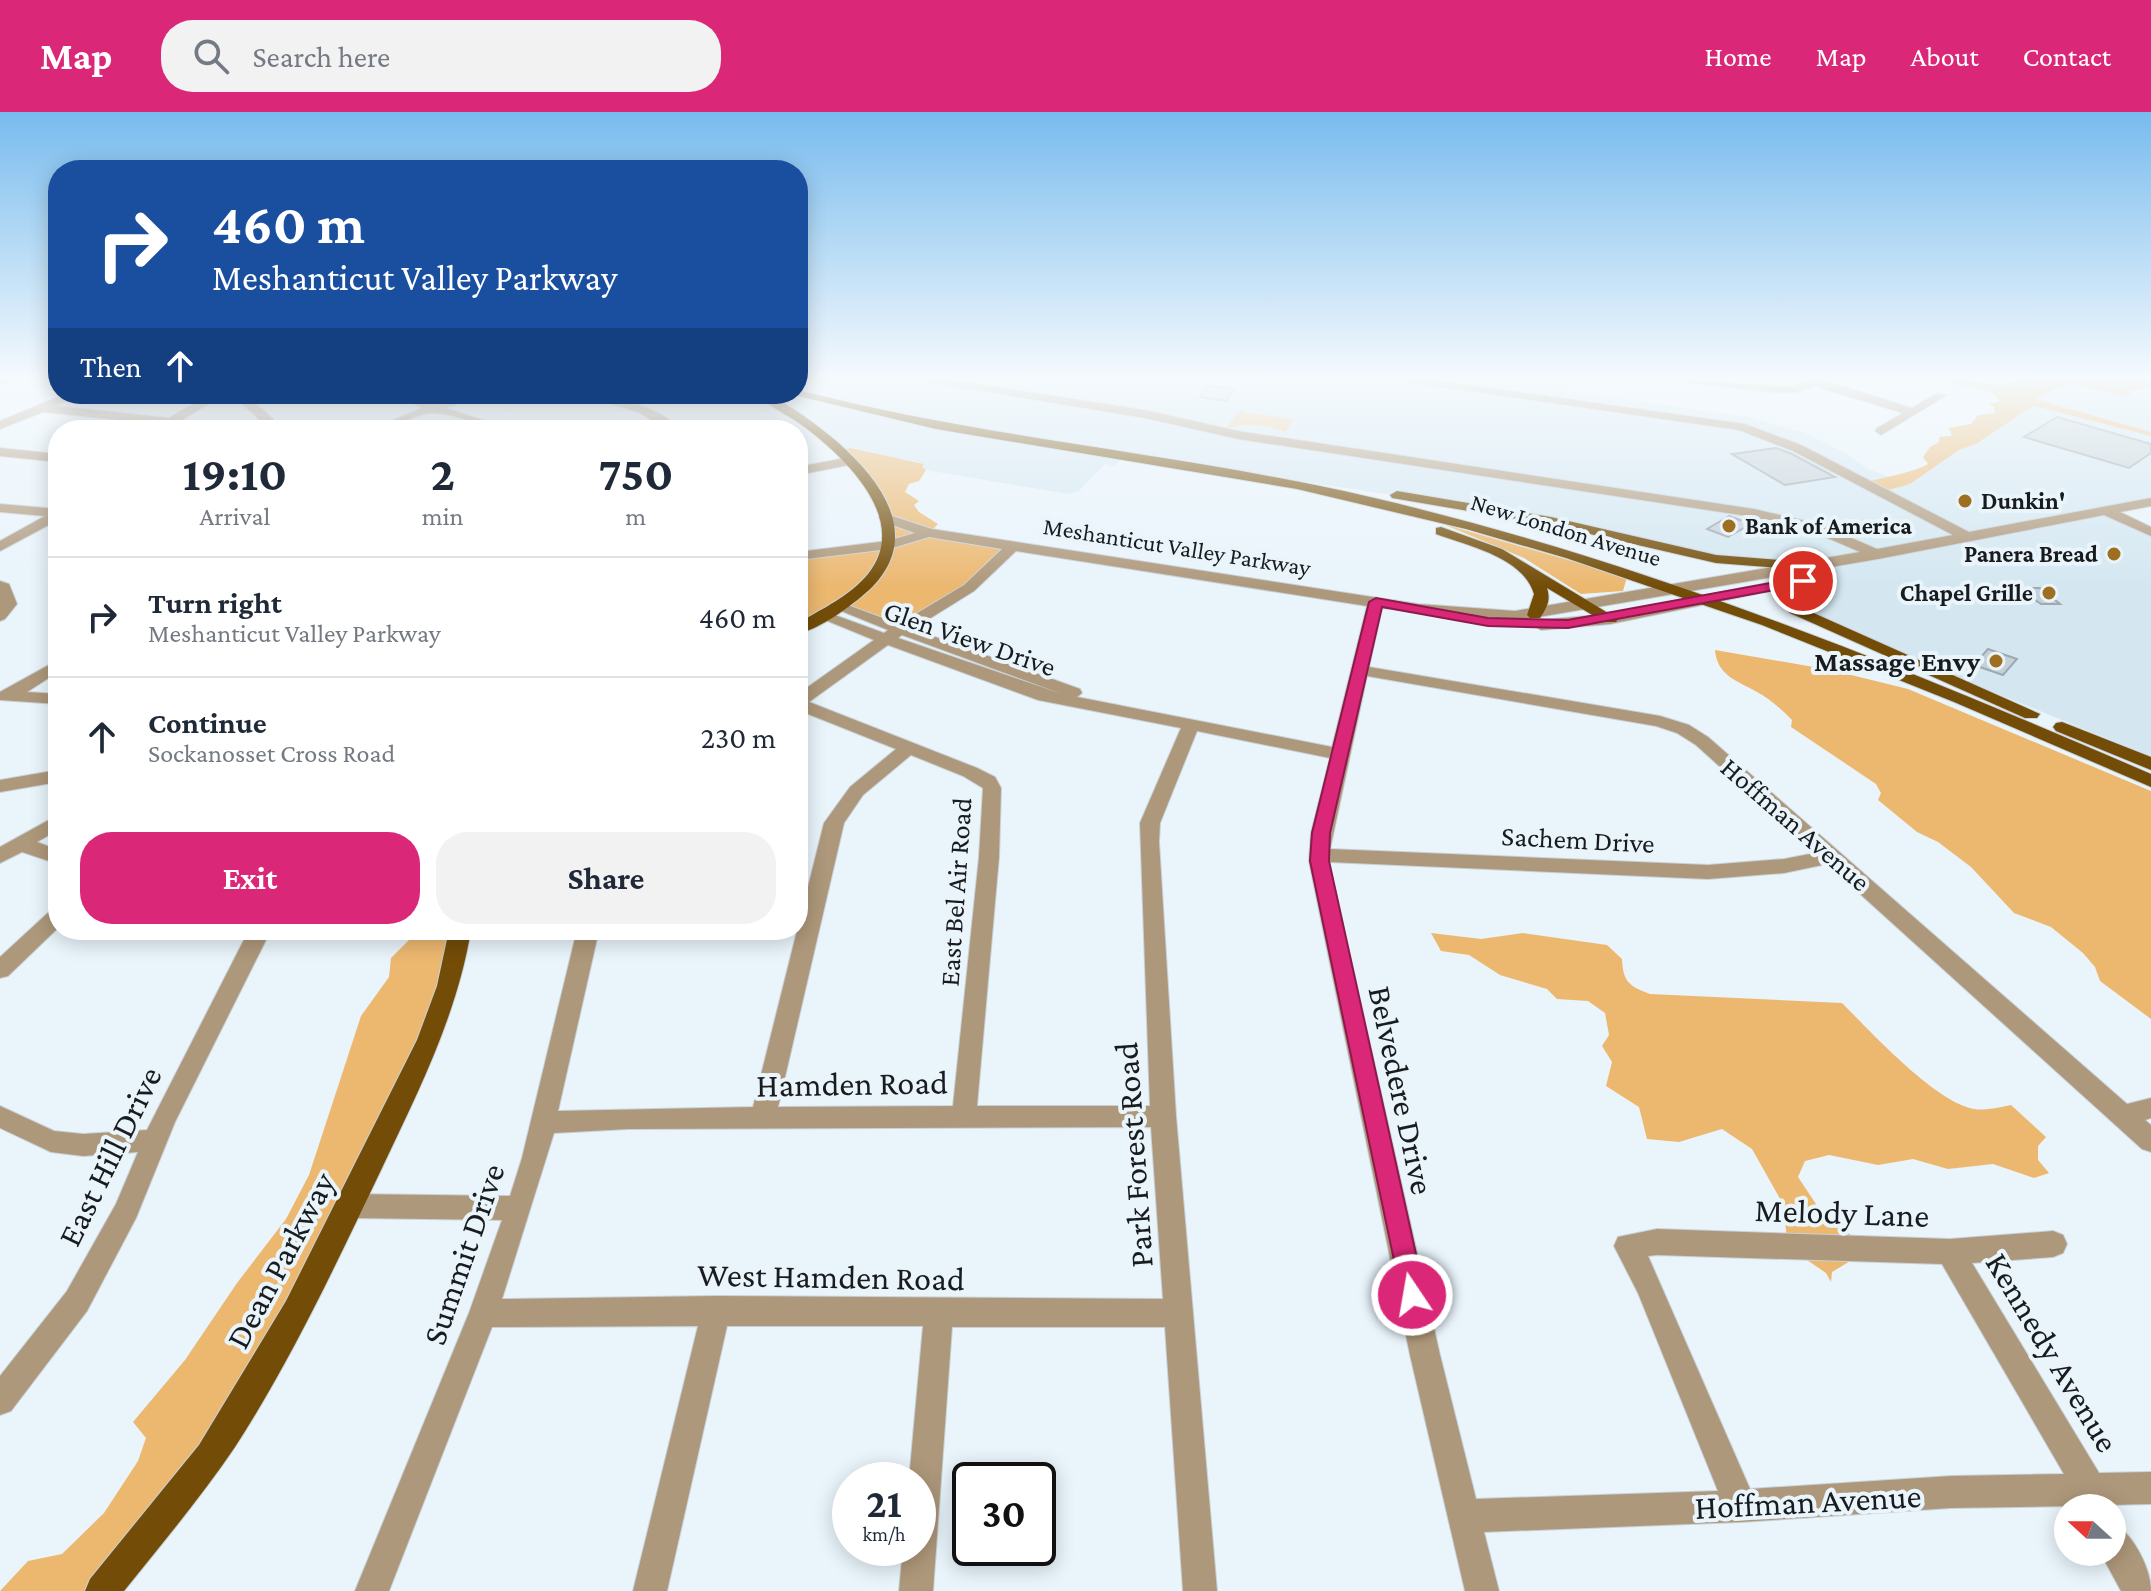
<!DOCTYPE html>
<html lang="en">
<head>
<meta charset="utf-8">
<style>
	:root { --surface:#fff; --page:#f2f2f3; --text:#1f2937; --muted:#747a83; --line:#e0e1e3; --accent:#db2777 }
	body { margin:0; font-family:"Crimson Pro",serif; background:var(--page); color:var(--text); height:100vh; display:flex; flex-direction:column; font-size:30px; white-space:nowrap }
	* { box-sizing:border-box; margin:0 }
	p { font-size:26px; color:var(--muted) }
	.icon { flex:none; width:44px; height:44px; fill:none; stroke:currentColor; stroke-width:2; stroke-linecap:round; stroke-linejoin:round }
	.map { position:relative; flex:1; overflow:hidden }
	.drawer { position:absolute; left:48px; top:308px; width:760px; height:520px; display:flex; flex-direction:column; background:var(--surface); border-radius:32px; box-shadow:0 4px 20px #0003 }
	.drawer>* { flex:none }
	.banner { position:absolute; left:48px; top:48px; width:760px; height:244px; border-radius:32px; box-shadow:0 4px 20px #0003; background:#1a4fa0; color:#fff; overflow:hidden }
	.needle { width:52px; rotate:291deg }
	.tools { position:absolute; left:2054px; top:1382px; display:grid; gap:16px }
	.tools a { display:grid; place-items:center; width:72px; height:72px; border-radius:50%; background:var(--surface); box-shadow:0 4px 20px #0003; font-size:40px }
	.speed { position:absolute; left:832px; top:1350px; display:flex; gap:16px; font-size:40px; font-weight:700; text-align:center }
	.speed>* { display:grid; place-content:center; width:104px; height:104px; border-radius:50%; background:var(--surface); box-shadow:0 4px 20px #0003; line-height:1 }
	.speed small { font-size:20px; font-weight:400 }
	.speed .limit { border:4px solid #111; border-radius:12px; background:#fff; color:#111 }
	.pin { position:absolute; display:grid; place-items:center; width:68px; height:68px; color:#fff; margin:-34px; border:4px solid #fff; border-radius:50%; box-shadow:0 2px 8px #0007 }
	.me { position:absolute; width:88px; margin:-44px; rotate:348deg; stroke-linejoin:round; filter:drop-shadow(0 0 6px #0008) }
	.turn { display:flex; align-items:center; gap:28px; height:168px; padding:0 32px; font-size:36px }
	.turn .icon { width:104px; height:104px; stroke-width:2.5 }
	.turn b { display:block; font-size:56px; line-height:68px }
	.then { display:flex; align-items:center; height:76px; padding:0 32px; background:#0003; gap:16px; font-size:30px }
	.eta { display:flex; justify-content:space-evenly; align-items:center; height:136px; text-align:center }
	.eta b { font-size:48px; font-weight:700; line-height:56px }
	.action { display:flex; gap:16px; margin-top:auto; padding:16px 32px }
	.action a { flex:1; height:92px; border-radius:32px; background:var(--accent); color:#fff; font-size:32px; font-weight:700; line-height:92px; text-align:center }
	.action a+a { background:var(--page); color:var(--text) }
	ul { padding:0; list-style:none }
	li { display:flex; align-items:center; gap:24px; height:120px; padding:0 32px; border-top:2px solid var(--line) }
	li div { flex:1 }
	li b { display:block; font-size:30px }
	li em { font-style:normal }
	header { display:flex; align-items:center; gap:48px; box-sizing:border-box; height:112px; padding:0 40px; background:var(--accent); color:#fff }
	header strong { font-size:38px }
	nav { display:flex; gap:44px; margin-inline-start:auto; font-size:28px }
	.search { width:560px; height:72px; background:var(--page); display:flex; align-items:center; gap:20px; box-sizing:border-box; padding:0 28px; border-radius:32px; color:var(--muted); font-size:30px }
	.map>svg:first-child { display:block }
</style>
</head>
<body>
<header>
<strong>Map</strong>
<div class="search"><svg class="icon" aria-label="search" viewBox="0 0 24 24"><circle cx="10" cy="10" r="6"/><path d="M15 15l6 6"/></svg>Search here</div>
<nav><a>Home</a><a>Map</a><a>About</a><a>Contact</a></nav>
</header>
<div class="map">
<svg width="2151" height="1479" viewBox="0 0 2151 1479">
	<rect width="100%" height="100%" fill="#e9f4fb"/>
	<g fill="#d4e7f1">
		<path d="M798 268H1497L1748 305 1805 321 1847 342 1868 357 1910 372 1959 338 1976 332 2033 294 2151 324V390L2116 398 2151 420V644L1798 501 1784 478 1826 455 1726 449 1526 403 1125 343 1114 355 1106 351 1078 380 1068 382 926 358 921 355 923 352 918 350 876 343 863 338 841 339 762 282H798Z"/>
		<path d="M2069 271 2124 285 2129 279 2151 275V320L2035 287Z"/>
	</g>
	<path fill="#f1c78f" d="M1240 298 1246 301 1294 307 1285 320C1266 313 1240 309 1224 319Z"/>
	<g fill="#ecb870">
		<path d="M1951 268C1971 268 2002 275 2018 268H2151V275L2129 279 2131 282 2124 285 2069 271 2035 287 2151 320V324L2033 294 1976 332 1959 338 1910 372 1881 380 1863 371C1881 366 1915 360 1928 352L1923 345 1930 335 1938 331 1940 325 1952 324 1949 316 1971 312 1978 303 1995 301 1994 295 1989 292 2000 289C1990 276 1970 274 1953 273Z"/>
		<path d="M850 336 924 352 922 355 926 358 919 369 909 372 905 380 919 389 914 393 919 400 938 412 930 420 1009 433 978 468 904 515 837 494 798 516V444L887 432 882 394 841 339Z"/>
		<path d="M1443 412 1627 465 1623 479 1581 482 1524 446Z"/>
		<path d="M1715 538 1831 558 1908 577 2151 679V907L2100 869 2095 855 2083 841 2051 815 2014 801 1971 755 1938 730 1917 720 1878 688 1881 681 1876 672 1791 615 1792 608C1782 598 1769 586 1757 580 1738 569 1717 564 1715 538Z"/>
		<path d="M414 818H459L451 863 238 1300 100 1479H0L28 1449 62 1442 104 1401 138 1349 146 1326 133 1310 185 1248 237 1171 286 1107 309 1063 361 904 389 865 391 846 410 827Z"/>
		<path d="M1431 821 1481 827 1523 821 1607 833 1622 847C1623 870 1629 874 1650 882L1842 891C1870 919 1935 990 1974 997 1985 999 2000 995 2011 993L2046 1025 2038 1034V1048L2049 1061 2034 1066 1993 1052 1948 1057 1913 1047 1878 1053 1829 1043 1805 1049 1798 1065 1824 1104 1875 1140 1857 1145 1832 1160 1831 1170 1826 1161 1788 1135 1783 1092 1752 1037 1722 1017 1679 1030 1647 1027 1639 995 1606 974 1612 950 1602 934 1609 923 1605 901 1588 889 1557 887 1547 877 1500 863 1469 843 1441 839Z"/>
	</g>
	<g fill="#c5d1d8" stroke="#9fa9b0" stroke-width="2">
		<path d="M1208 274 1234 277 1226 289 1200 285Z"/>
		<path d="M2057 305 2151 332V341L2129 356 2024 325Z"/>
		<path d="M1776 336 1792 342 1835 365 1785 373 1732 342Z"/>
		<path d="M1729 404 1751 412 1728 425 1707 417Z"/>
		<path d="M2018 476H2040L2060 492H2041Z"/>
		<path d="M1988 537 2017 547 2003 563 1974 553Z"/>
	</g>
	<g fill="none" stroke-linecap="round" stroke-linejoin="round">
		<defs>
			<g id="minor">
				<path d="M0 268H11L0 273Z"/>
				<path d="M928 268H952L1145 298 1238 319 1754 397 1819 412 1877 437 1953 423 1793 339 1739 318 1413 271 1407 268H1434L1745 312 1801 333 1969 420 2151 386V394L2120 400 2151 415V424L2104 403 1878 447 1515 509 1382 496 1369 555 1660 604 1689 613 1708 625 2127 992 2151 986V1006L2145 1008 2151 1013V1040L2142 1037 1827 752 1784 761 1708 767 1329 750 1440 1243 1476 1387 1718 1379 1638 1181 1614 1134 1618 1125 1657 1117 1950 1127 2053 1119 2063 1123 2067 1132 2063 1141 2053 1145 1972 1151 2099 1361 2151 1360V1392L2109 1393 2110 1396 2075 1394 1951 1396 1741 1410 1484 1420 1499 1479H1465L1410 1243 1309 749 1311 721 1330 646 1197 619 1160 711 1159 730 1176 1004 1217 1479H1183L1165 1215H952L933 1479H899L903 1436H918V1368H909L923 1214H727L667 1479H633L698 1214 492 1215 389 1479H355L469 1201 502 1108 351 1106 342 1102 338 1094 342 1086 351 1082 510 1084 522 1046 577 818H599L558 999 753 995 824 711 850 675 896 637 798 598V582L874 528 813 503 821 498 884 521 888 518 829 494 832 491H842L899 512 964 473 1002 437 929 425 889 437 798 448V440L887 429 915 421 881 409 879 406 886 402 932 417 1418 492 1515 499 1860 440 1809 418 1754 405 1238 327 1145 306 933 271ZM1016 439 1367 494 1332 635 1077 585 1082 581 1080 577 913 517 974 479ZM902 523 1062 582 898 526ZM888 533 1038 588 1181 616 1140 711 1150 994H977L999 745 1001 676 995 665 977 656 809 590ZM1367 564 1656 614 1677 621 1696 633 1815 741 1784 747 1708 753 1330 737ZM911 643 963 664 983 676 979 745 953 994 778 995 844 711 863 683ZM1151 1015 1163 1187 716 1184 502 1187 554 1021 628 1017ZM1657 1143 1942 1152 2064 1362 1951 1364 1750 1377 1648 1144Z"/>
				<path d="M1683 268 1792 275 1809 268H1823L1912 296 1937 281 1947 283 1881 323 1875 319 1877 316 1903 301 1814 274 1798 280 1783 281 1689 271Z"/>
				<path d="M65 282H81L56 294 169 306 210 282H224L166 318H154L159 312 43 300 0 317V309Z"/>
				<path d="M232 282H245L273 307V313L267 318H254L262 310Z"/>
				<path d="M395 282C411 282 422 292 434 292 451 292 469 282 488 282L445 296 514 318C486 318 463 303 435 301 420 299 393 318 370 318L422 296Z"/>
				<path d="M581 282C615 282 658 295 683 318H668L640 301Z"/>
				<path d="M0 336 58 342V350L0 344Z"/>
				<path d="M850 345 856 349 854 352 798 363V355Z"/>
				<path d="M0 392 58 397V408L0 439V429L45 404 0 400Z"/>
				<path d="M1824 460 1831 464 1829 467 1610 512 1541 518 1533 513 1541 508 1610 502Z"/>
				<path d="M0 469 9 472 17 492 5 507 0 509Z"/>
				<path d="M58 548V560L27 580 58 582V592L0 588V580Z"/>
				<path d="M58 658V670L0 680V668Z"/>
				<path d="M58 703V718L37 730 58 738V752L22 740 0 751V735Z"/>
				<path d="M58 796V816L8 864 0 866V845L50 799Z"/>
				<path d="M249 818H271L175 1010 136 1106 87 1199 11 1299 0 1303V1264L67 1179 116 1092 138 1040 83 1044 51 1040 0 1016V994L54 1019 83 1022 147 1018Z"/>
				<path d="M2112 1411C2133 1420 2151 1457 2151 1479H2121L2100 1440H2112Z"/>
			</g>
			<g id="major">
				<path d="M798 278C986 327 1180 341 1370 385 1640 448 1897 552 2151 662V675L1954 590 1762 513 1566 446 1466 417 1297 377 936 317 794 283 798 282Z"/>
				<path d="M755 282H769C834 319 954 410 861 485 844 499 820 516 798 522V511C822 497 850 484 868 462 911 408 846 347 806 316 790 304 770 295 755 282Z"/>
				<path d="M1397 379 1551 405 1716 443 1806 450 1813 454 1806 458 1716 451 1551 413 1392 386 1390 383Z"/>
				<path d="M1441 415 1502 437 1618 507 1616 510H1604L1547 476C1551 488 1547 496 1540 506H1530L1527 503 1534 482C1523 445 1468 434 1436 422V416Z"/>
				<path d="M1786 469 1793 473 1791 483 1800 495 2040 602 2037 606H2025L1790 501 1775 484 1779 473Z"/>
				<path d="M2062 610 2151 645V658L2056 619 2053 615 2056 611Z"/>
				<path d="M449 818H471C457 903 419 978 382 1056 337 1150 292 1247 235 1335 201 1385 162 1432 124 1479H85L90 1467 199 1333 286 1189 417 928 437 874Z"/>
			</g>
		</defs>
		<use href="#minor" stroke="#c8d1d8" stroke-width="2"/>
		<use href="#major" stroke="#c8d1d8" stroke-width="2"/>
		<use href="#minor" fill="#ae987b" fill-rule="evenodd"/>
		<use href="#major" fill="#734d08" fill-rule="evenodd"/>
	</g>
	<linearGradient id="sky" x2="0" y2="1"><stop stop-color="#78bbee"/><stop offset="0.56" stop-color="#f5fafd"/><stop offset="1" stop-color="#f5fafd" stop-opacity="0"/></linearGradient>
	<rect width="2151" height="475" fill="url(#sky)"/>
	<path fill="#db2777" stroke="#8e194d" stroke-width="2" d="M1803 465 1809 469 1807 472 1568 516 1488 514 1382 495 1330 721 1329 749 1425 1183 1421 1191 1412 1195 1403 1191 1310 749 1312 721 1369 490 1376 486 1488 506 1568 508Z"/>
	<g fill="#9e6e21" stroke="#e9f4fb" stroke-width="3">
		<circle cx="1965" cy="389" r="8"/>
		<circle cx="1729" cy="414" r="8"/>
		<circle cx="2114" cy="442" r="8"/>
		<circle cx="2049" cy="481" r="8"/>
		<circle cx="1996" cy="549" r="8"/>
	</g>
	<g text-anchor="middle" stroke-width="8" stroke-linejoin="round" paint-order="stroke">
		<g font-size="24" font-weight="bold" fill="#181c1e" stroke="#e9f4fb" text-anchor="start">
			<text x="1981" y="397">Dunkin'</text>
			<text x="1745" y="422">Bank of America</text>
			<text x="2098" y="450" text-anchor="end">Panera Bread</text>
			<text x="2033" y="489" text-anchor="end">Chapel Grille</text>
		</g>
		<g font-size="24" fill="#181c1e" stroke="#e9f4fb">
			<text transform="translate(1566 418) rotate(17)" y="8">New London Avenue</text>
			<text transform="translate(1177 435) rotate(9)" y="8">Meshanticut Valley Parkway</text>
		</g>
		<g font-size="28" fill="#181c1e" stroke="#e9f4fb">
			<text transform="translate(970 526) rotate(19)" y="10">Glen View Drive</text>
			<text transform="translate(1796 712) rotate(41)" y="10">Hoffman Avenue</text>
			<text transform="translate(1578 727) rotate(3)" y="10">Sachem Drive</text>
			<text transform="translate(955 780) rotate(-86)" y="10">East Bel Air Road</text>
		</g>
		<g font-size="28" font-weight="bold" fill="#181c1e" stroke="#e9f4fb" text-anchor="end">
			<text x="1980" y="559">Massage Envy</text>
		</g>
		<g font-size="34" fill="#181c1e" stroke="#e9f4fb">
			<text transform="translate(852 971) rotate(-1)" y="12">Hamden Road</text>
			<text transform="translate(1402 978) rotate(78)" y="12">Belvedere Drive</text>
			<text transform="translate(1133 1043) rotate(-94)" y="12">Park Forest Road</text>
			<text transform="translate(109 1044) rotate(-64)" y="12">East Hill Drive</text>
			<text transform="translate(1842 1100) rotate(2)" y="12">Melody Lane</text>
			<text transform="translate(463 1142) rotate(-71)" y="12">Summit Drive</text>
			<text transform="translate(280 1148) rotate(-62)" y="12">Dean Parkway</text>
			<text transform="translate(831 1164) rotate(1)" y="12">West Hamden Road</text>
			<text transform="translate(2053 1240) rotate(59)" y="12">Kennedy Avenue</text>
			<text transform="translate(1808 1389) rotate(-3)" y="12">Hoffman Avenue</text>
		</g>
	</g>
</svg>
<div class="tools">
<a><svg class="needle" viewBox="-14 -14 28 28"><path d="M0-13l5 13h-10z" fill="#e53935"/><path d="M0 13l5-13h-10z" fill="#747a83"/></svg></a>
</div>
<div class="speed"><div>21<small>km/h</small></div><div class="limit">30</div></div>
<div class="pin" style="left:1803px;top:469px;background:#d93025"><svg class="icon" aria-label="arrive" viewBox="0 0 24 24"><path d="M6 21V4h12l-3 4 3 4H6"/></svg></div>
<svg class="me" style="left:1412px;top:1183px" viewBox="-20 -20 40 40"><circle r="17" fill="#db2777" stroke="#fff" stroke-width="3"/><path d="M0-11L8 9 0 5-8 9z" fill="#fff"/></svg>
<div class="banner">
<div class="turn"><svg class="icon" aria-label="right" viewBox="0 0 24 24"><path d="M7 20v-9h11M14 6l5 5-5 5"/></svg><div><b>460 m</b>Meshanticut Valley Parkway</div></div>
<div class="then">Then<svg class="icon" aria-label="ahead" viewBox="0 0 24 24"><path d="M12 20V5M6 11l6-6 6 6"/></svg></div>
</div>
<section class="drawer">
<div class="eta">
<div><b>19:10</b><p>Arrival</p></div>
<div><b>2</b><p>min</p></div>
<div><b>750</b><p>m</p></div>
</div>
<ul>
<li><svg class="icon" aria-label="right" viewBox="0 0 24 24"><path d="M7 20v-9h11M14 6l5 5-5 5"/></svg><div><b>Turn right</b><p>Meshanticut Valley Parkway</p></div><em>460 m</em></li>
<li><svg class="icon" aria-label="ahead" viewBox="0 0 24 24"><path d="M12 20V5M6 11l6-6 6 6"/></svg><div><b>Continue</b><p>Sockanosset Cross Road</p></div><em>230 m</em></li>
</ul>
<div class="action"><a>Exit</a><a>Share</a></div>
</section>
</div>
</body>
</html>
